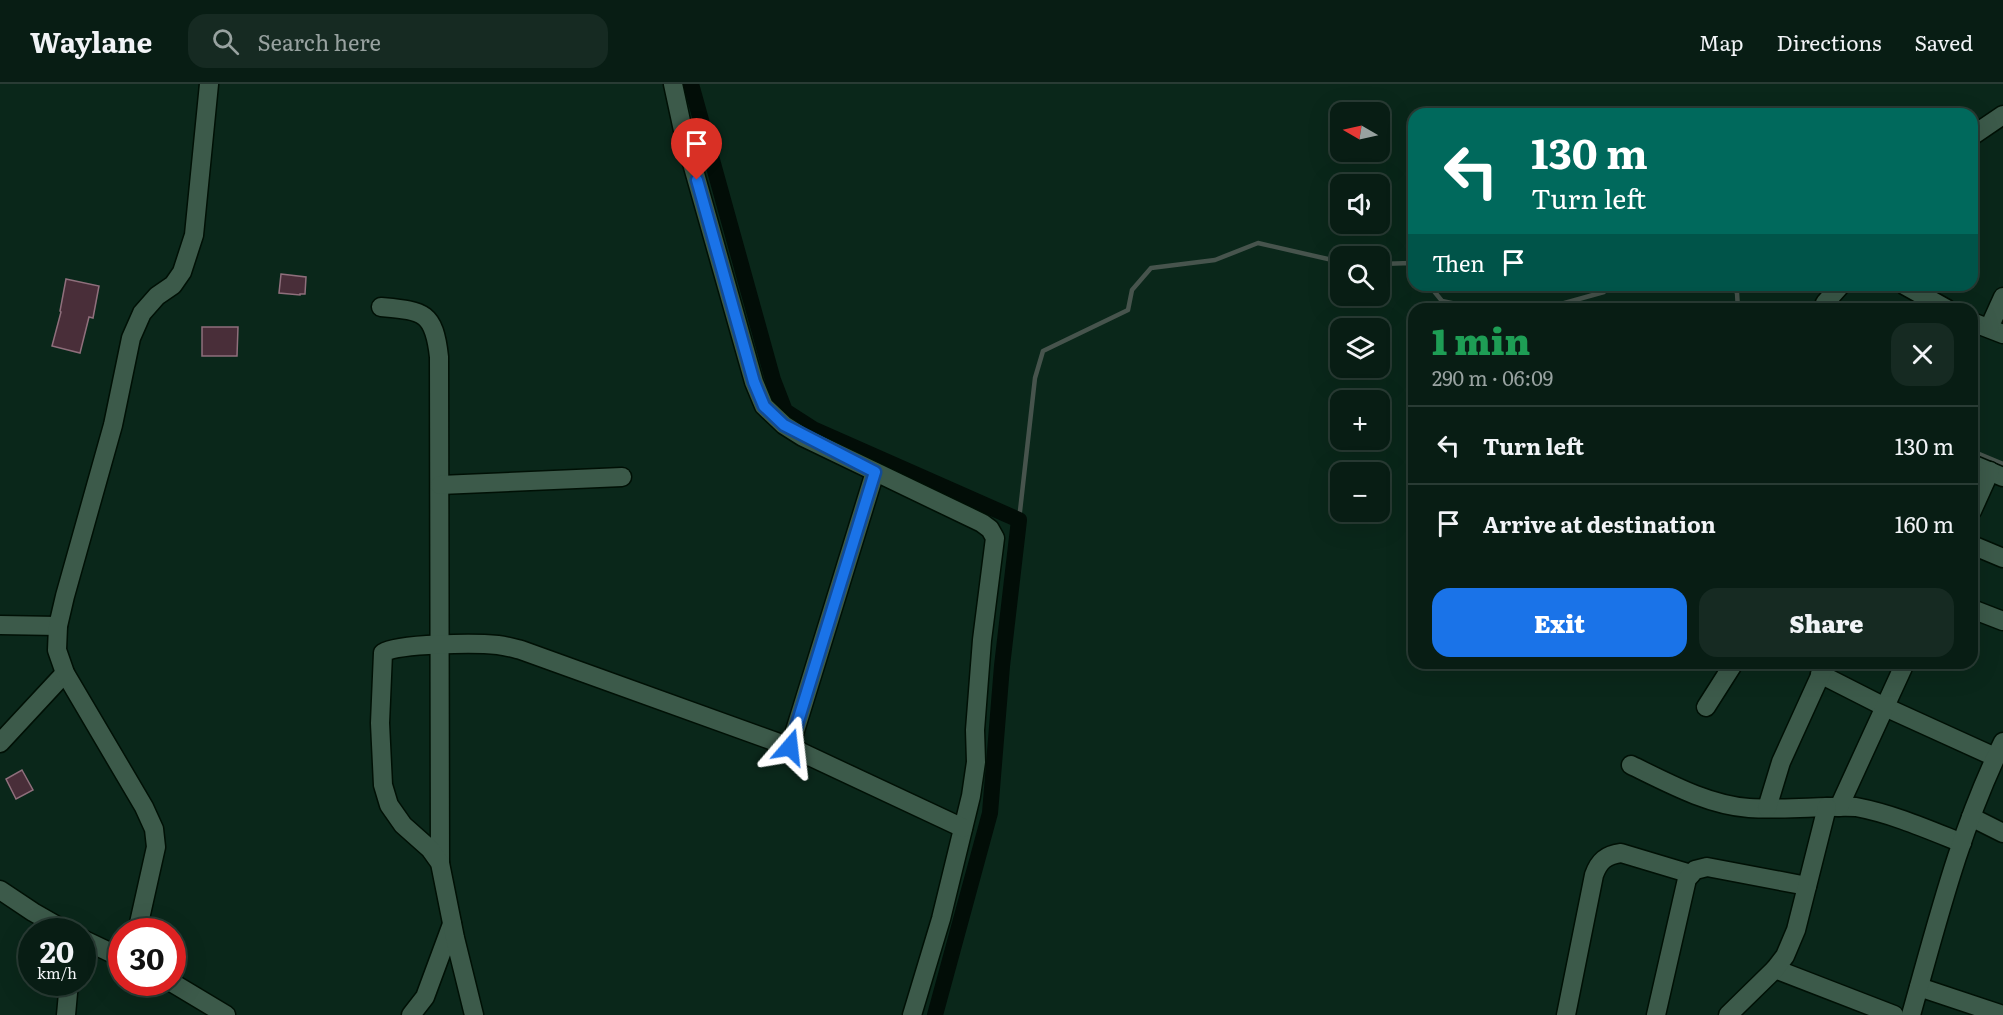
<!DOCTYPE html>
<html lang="en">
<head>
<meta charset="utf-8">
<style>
	:root { --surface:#081d14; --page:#162a22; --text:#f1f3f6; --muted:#98a2a0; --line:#293b34; --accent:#1a73e8 }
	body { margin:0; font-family:Literata,serif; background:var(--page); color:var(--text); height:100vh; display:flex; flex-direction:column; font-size:22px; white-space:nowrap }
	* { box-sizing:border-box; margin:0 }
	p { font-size:20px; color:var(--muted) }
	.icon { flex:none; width:33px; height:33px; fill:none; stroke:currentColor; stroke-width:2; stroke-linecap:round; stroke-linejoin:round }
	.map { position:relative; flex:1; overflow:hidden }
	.panel { position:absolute; left:1408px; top:219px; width:570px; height:366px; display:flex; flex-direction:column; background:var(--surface); border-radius:18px; box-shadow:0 6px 24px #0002,0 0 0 2px var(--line) }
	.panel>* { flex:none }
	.guide { position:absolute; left:1408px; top:24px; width:570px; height:183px; border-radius:18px; box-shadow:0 6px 24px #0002,0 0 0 2px var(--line); background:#00695c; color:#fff; overflow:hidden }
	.needle { width:39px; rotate:279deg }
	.buttons { position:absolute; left:1330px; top:18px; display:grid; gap:12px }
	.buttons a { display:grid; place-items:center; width:60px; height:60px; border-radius:12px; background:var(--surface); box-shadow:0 6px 24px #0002,0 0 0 2px var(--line); font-size:30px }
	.speed { position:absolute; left:18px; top:834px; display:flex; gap:12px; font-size:30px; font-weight:700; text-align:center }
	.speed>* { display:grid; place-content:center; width:78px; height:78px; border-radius:50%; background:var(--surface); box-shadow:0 6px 24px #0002,0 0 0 2px var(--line); line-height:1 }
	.speed small { font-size:15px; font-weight:400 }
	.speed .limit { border:9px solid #d22; background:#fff; color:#111 }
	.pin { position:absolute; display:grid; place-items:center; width:51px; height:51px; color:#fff; margin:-62px -26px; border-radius:50% 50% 50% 0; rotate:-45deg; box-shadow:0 0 6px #0007 }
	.pin .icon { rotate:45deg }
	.me { position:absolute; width:66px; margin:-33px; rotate:17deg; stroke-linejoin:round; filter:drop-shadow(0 0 4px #0008) }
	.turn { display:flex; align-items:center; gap:21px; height:126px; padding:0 24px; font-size:27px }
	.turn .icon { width:78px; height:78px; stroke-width:2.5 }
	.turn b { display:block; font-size:42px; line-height:51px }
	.then { display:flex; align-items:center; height:57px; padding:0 24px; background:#0003; gap:12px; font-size:22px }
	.round { display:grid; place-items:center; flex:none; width:63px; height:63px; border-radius:18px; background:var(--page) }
	.overview { display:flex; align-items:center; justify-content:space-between; height:102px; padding:0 24px }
	h1 { font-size:36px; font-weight:800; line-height:45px; color:#1e9e55 }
	.button { display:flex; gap:12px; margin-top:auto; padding:12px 24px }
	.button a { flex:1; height:69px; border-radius:18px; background:var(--accent); color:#fff; font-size:24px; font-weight:800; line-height:69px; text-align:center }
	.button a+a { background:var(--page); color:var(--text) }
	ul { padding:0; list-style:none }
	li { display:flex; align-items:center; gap:18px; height:78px; padding:0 24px; border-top:2px solid var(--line) }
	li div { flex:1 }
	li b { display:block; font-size:22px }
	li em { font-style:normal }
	header { display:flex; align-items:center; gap:36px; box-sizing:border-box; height:84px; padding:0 30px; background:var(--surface); border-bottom:2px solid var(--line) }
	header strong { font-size:28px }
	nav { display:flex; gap:33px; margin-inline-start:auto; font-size:21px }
	.search { width:420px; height:54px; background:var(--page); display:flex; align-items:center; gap:15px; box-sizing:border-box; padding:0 21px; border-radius:18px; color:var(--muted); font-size:22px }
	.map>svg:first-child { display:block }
</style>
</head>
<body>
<header>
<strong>Waylane</strong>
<div class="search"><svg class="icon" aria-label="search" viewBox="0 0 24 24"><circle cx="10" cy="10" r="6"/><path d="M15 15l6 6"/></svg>Search here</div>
<nav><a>Map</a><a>Directions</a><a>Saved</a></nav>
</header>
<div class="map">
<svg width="2003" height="931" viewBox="0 0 2003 931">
	<rect width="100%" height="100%" fill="#0a271a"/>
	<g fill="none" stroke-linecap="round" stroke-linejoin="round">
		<g stroke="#47544d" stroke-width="4.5">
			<path d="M1380 180 1411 179 1414 183"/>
			<path d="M1429 201 1442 217 1480 225"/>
			<path d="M1732 201 1737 209 1738 225"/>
			<path d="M1543 225 1604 208 1606 201"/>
			<path d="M1972 367 2003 380"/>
			<path d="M1019 436 1035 294 1043 267 1128 226 1132 206 1151 184 1215 176 1258 159 1341 178"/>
		</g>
		<path stroke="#020d07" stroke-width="16" d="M691 0 773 296 785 327 813 345 1019 436 1002 582 990 729 935 931"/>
	</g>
	<g fill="#492e39" stroke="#8f6f7c" stroke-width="1.5">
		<path d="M281 190 306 193 305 210H300V211L279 209Z"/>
		<path d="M66 195 99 202 93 234 89 233 80 269 52 262 61 228 60 227Z"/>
		<path d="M202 243H238L237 272H202Z"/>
		<path d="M22 686 33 706 16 715 6 695Z"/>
	</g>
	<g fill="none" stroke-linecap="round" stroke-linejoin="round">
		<defs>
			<g id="street">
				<path d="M673 0 684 51 754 298 764 322 784 341 803 353 982 439 990 445 995 454 982 556 975 646 976 678 971 712 941 835 912 931"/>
				<path d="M1972 52 2003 31"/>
				<path d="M1904 201 1947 225"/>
				<path d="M1825 219 1841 201"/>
				<path d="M381 223C423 227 434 227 439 273L440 779"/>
				<path d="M1972 238 2003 250"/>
				<path d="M1989 244 2003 213"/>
				<path d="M1972 380 2003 393"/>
				<path d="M875 388 790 663 963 744"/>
				<path d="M440 401 622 393"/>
				<path d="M1972 427 1990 387"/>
				<path d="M1972 461 2003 474"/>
				<path d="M1972 525 2003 537"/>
				<path d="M0 541 58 542"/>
				<path d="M1820 590 1885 623 1995 673"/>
				<path d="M1706 623 1734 579"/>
				<path d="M0 659 65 589"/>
				<path d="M1631 681C1668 699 1708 721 1749 724 1785 726 1821 722 1856 723 1893 730 1927 745 1962 759"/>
				<path d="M1839 723 1905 579"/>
				<path d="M1767 724 1781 678 1825 581"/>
				<path d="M1971 733 2003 749"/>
				<path d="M0 806 33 828 68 848"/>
				<path d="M137 848 156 763 154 745 144 723 65 589 57 566 58 542 65 512 113 341 131 254 142 229 157 212 173 201 182 188 194 151 209 0"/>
				<path d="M82 855 122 874"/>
				<path d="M1775 885 1894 931"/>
				<path d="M171 898 226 931"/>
				<path d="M1919 903 2003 931"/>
				<path d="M66 931 69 898"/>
				<path d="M411 931 425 913 452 840"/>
				<path d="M474 931 455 854 440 779 430 765 403 741 389 721 383 701 380 639 383 569C398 559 477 559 498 561 506 562 513 564 521 566L790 663"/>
				<path d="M1566 931 1594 791C1599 777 1606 771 1621 769L1691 790"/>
				<path d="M1656 931 1687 795 1695 786 1707 783 1807 802"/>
				<path d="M1728 931 1775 885 1785 872 1796 846 1827 723"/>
				<path d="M1911 931C1937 839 1960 745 2003 658"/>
			</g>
		</defs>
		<use href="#street" stroke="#001005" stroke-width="21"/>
		<use href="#street" stroke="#3c5a4a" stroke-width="18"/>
	</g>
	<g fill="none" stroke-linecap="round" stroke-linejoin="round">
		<defs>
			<path id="route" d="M697 96 754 298 764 322 784 341 875 388 790 663"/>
		</defs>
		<use href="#route" stroke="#114b97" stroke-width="15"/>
		<use href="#route" stroke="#1a73e8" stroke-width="10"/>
	</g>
</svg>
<div class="buttons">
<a><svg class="needle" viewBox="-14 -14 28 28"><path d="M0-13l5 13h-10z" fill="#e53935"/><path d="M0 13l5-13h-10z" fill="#98a2a0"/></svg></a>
<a><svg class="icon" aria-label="sound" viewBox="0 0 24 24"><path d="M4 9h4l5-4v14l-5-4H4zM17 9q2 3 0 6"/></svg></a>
<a><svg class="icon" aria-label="search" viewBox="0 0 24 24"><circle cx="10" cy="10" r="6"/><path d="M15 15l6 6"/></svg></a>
<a><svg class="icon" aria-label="layers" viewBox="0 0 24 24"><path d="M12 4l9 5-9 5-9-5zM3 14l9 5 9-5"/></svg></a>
<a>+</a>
<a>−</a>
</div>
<div class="speed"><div>20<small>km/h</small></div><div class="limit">30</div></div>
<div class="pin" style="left:697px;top:96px;background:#d93025"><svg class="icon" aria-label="arrive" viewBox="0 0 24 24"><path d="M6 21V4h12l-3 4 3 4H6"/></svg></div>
<svg class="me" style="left:790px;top:663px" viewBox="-20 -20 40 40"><path d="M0-17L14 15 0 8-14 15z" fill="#1a73e8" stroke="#fff" stroke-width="4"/></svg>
<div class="guide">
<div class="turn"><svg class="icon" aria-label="left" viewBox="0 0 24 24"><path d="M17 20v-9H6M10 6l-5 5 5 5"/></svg><div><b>130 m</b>Turn left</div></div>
<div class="then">Then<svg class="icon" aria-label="arrive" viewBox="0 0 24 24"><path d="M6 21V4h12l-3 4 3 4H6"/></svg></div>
</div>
<section class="panel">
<div class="overview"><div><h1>1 min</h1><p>290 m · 06:09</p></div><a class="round"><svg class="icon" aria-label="close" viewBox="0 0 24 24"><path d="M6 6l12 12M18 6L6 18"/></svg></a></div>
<ul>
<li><svg class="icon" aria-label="left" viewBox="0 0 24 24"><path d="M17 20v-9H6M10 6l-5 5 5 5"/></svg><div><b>Turn left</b></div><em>130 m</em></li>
<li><svg class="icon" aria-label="arrive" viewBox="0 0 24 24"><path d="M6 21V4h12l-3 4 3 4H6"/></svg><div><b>Arrive at destination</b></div><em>160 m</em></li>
</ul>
<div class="button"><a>Exit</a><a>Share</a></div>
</section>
</div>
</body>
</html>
